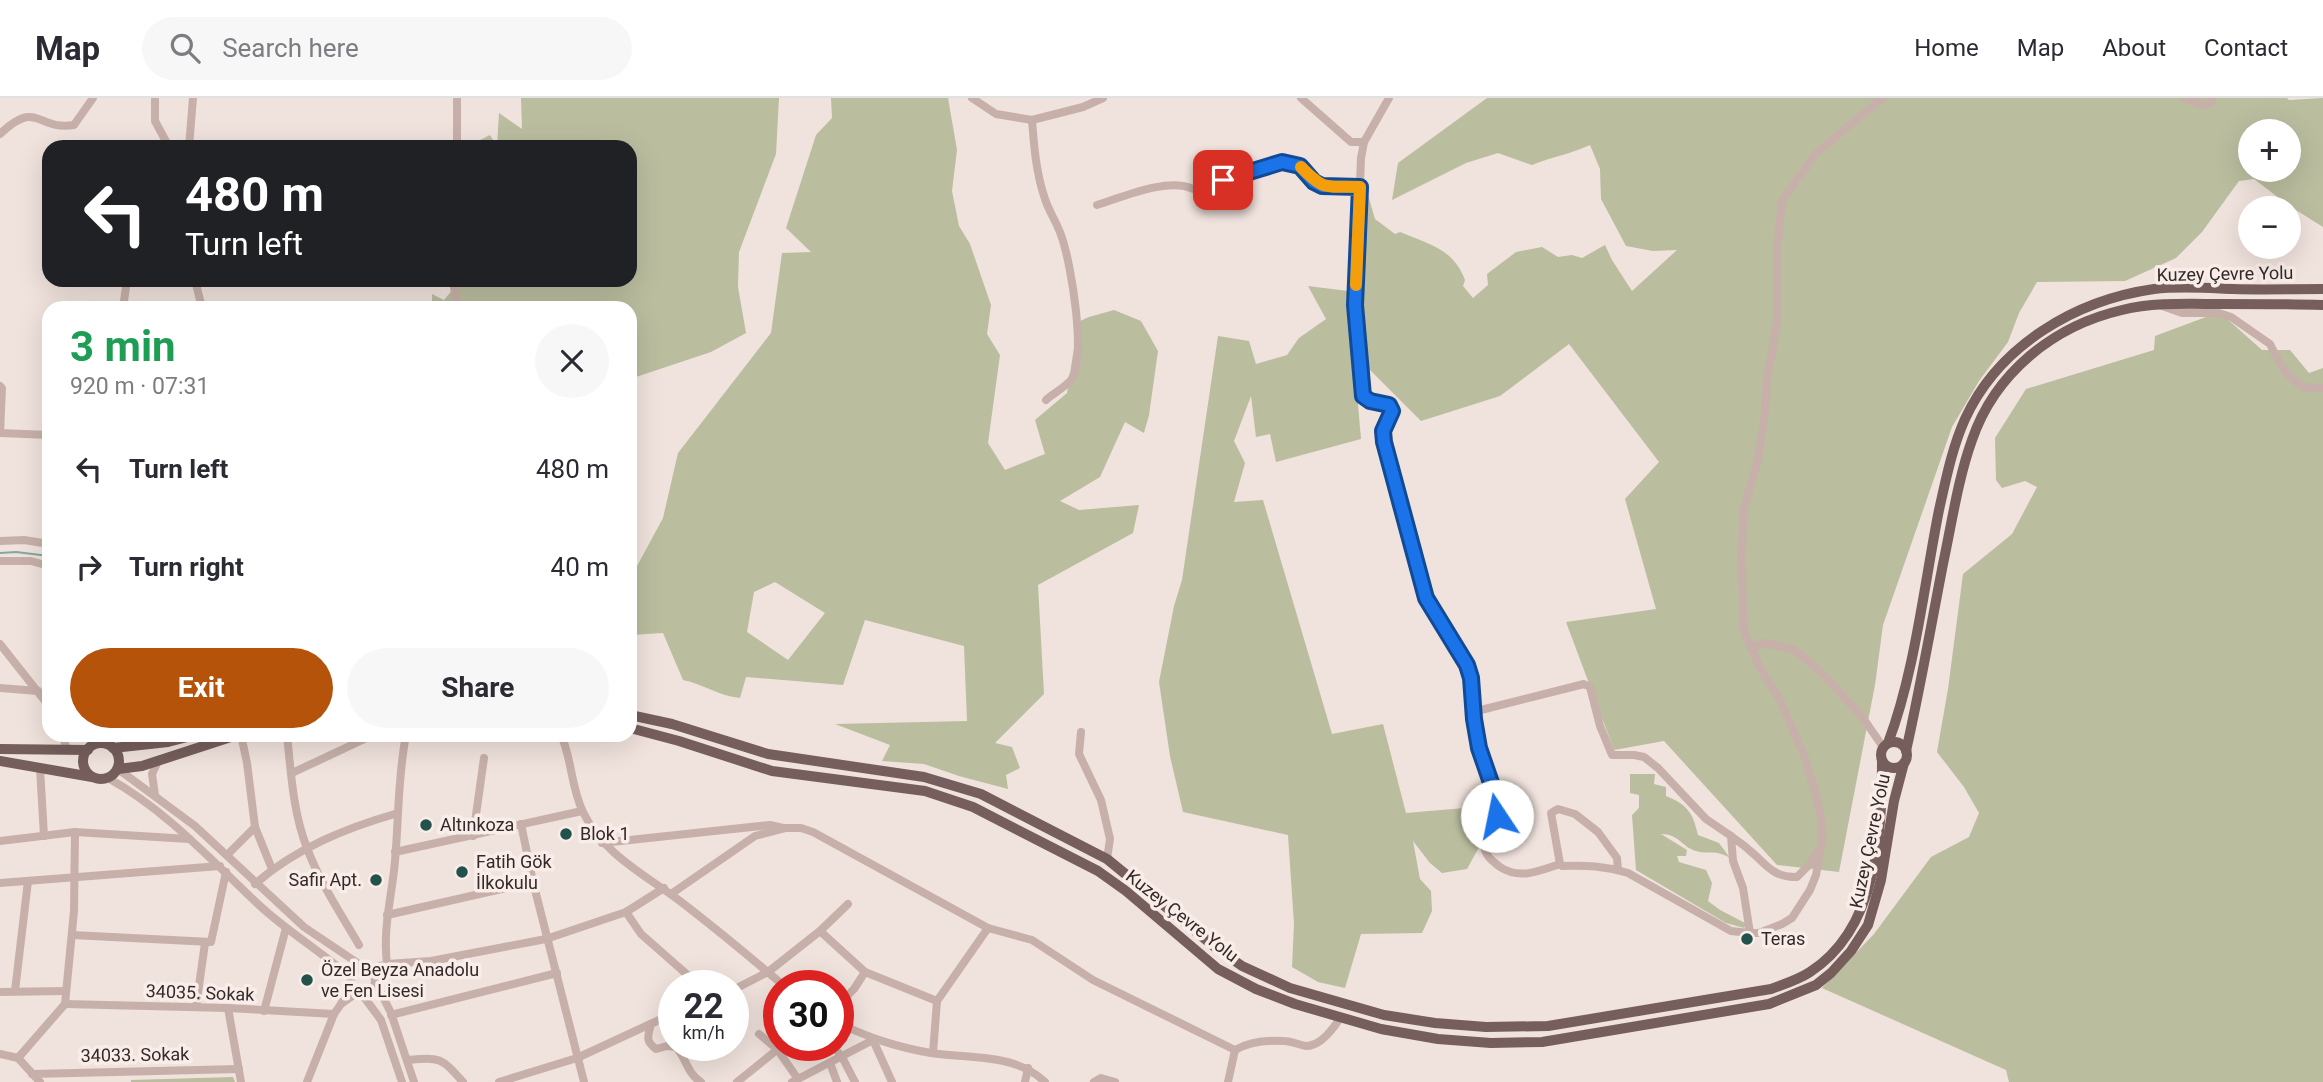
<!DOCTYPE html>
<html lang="en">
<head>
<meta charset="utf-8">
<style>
	:root { --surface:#fff; --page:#f7f7f7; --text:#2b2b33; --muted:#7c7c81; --line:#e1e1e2; --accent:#b45309 }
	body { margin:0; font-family:Roboto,sans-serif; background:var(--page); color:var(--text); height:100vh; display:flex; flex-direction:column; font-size:26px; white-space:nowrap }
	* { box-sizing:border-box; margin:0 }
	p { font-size:23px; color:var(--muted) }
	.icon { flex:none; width:38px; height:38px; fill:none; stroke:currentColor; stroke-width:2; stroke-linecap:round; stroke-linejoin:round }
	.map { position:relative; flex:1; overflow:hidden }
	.drawer { position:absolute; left:42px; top:203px; width:595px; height:441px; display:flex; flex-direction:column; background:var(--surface); border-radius:21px; box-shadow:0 7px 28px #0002 }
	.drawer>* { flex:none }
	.top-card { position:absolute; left:42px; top:42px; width:595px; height:147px; border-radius:21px; box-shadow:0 7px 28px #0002; background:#202124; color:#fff; overflow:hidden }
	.tools { position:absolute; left:2238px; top:21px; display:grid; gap:14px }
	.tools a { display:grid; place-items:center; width:63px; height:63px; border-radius:50%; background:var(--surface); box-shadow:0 7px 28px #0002; font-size:35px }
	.speed { position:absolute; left:658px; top:872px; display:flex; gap:14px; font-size:35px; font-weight:700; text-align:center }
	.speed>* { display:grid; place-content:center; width:91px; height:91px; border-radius:50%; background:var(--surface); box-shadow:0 7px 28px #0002; line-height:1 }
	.speed small { font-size:18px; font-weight:400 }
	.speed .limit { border:10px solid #d22; background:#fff; color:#111 }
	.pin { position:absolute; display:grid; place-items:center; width:60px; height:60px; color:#fff; margin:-30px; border-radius:14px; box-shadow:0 4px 10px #0006 }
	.me { position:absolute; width:77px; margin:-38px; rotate:349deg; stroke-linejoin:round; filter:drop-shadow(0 0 5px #0008) }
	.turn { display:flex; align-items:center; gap:24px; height:147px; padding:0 28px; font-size:32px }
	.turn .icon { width:91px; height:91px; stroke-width:2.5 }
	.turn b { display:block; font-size:49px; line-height:60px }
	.round { display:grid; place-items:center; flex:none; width:74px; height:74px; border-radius:37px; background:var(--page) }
	.head { display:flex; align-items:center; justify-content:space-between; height:119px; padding:0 28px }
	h1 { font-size:42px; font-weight:700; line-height:52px; color:#1e9e55 }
	.button { display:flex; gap:14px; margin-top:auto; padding:14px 28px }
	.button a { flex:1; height:80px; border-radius:42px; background:var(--accent); color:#fff; font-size:28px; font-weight:700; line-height:80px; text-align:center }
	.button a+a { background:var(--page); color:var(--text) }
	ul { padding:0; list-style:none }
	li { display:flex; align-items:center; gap:21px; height:98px; padding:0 28px }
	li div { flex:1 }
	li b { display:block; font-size:26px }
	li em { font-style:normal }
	header { display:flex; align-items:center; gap:42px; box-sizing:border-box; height:98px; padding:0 35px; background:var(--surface); border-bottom:2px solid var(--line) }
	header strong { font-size:33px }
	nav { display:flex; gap:38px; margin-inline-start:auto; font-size:24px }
	.search { width:490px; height:63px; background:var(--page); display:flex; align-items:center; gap:18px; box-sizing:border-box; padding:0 24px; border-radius:38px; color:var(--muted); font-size:26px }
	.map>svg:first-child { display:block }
</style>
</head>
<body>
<header>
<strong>Map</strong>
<div class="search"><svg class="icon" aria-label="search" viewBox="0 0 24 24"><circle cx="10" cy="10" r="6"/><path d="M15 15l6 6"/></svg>Search here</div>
<nav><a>Home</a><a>Map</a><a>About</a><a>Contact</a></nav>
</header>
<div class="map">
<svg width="2323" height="984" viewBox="0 0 2323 984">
	<rect width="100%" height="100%" fill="#f0e2dc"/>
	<g fill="#babd9e" fill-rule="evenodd">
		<path d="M521 0H779L776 56 739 154 738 189 746 235 711 254 630 281V210H432V196L444 202 454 190 455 182H630V49H475L474 45 490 37 497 49 499 15 522 31Z"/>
		<path d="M831 0H948L957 52 952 93 959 128 970 146 991 207 987 236 1000 257 988 345 1005 372 1045 356 1035 322 1067 295 1078 224 1089 219 1114 212 1141 223 1158 253 1149 317 1144 335 1125 324 1100 379 1060 403 1079 412 1139 407 1133 435 1038 487 1044 596 995 645 1012 649 1020 670 1006 677 1008 691 959 678 924 666 882 663 890 647 835 626 967 623 964 548 865 522 843 587 746 579 740 600C719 598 703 586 683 582L663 535 631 537 630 535V481L663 420 678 355 771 235 782 155 811 154 786 130 816 37 832 20ZM775 484 825 515 788 562 747 534 754 494Z"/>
		<path d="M1487 0H2287L2289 2 2323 0V129L2288 107 2254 81 2239 83 2202 134 2176 160 2125 183 2037 184 2019 215 2008 244 1979 283 1952 329 1883 527 1875 587 1839 774 1777 767 1664 643 1614 652 1566 524 1656 511 1625 401 1659 364 1569 246 1500 298 1421 323 1365 267 1361 97H1368L1375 121 1395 136 1400 134C1428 146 1453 150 1465 182L1463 188 1473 200 1488 187 1487 176 1516 154 1542 149 1558 159 1572 157 1582 160 1605 147 1612 162 1632 193 1677 152 1653 153 1626 148 1601 101 1600 71 1590 47C1571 56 1551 59 1532 67L1498 55 1466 65 1392 102 1398 65ZM2250 33H2289V72H2250Z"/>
		<path d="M1308 188 1348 193 1361 341 1276 364 1270 336 1256 339 1251 298 1234 343 1245 365 1234 404 1263 402 1332 636 1383 626 1406 715 1488 708V733L1467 771 1442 775 1430 765 1413 743 1420 781 1431 793 1432 813 1422 835 1361 836 1345 890 1318 884 1292 869 1294 826 1288 737 1183 714 1170 658 1159 584 1174 508 1182 482 1218 238 1249 243 1256 266 1287 257 1299 240 1326 221Z"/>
		<path d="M2206 219H2225L2262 252H2290L2309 275 2323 270V984H2009L2006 972 1822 890 1874 836 1931 759 1969 739 1979 715 1964 689 1937 654 1948 591 1963 476 2012 436 2037 389 2025 383 2002 390 1996 382 1995 340 2026 291 2154 252 2155 238Z"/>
		<path d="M1630 676H1655L1654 686 1666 689V698C1688 707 1693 715 1698 737L1719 745 1730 760C1714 751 1710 757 1696 753 1682 749 1679 736 1661 736L1687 752 1686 758H1677L1679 764 1706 772 1712 785 1708 803 1720 812 1747 826 1744 830 1726 825 1636 772 1632 717 1639 710V697L1630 695Z"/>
		<path d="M233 979 235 984H131V982Z"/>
	</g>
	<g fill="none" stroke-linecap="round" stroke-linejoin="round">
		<path stroke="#7eaaa2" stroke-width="2" d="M0 455 16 454 49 458"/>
		<g stroke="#c7b0a9" stroke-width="8">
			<path d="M155 0V23L169 49"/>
			<path d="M972 0 996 16 1032 22"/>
			<path d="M1301 0 1351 44H1364L1389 0"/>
			<path d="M2185 0 2202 7 2211 5 2212 0"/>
			<path d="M0 36C38 0 36 33 74 27L93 0"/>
			<path d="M1364 44 1361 60 1355 207 1363 298 1370 303 1389 307 1392 313 1383 333 1384 344 1426 500 1467 567 1471 580 1473 621 1479 650 1498 704 1497 718 1485 752C1488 761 1493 763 1500 769 1520 782 1539 773 1560 766L1562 768C1586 767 1605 768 1628 775L1731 833 1750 835H1759L1782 826 1792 820 1810 792 1816 777 1822 745 1821 719 1815 693 1803 655 1779 600 1760 570 1744 534 1741 459 1744 410 1758 362 1765 314 1767 282 1778 219 1777 151 1782 103 1817 54 1883 0"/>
			<path d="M189 49 193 0"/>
			<path d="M457 49V0"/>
			<path d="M1097 107C1123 99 1168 79 1193 91L1282 64 1300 68 1314 84 1322 88 1360 89"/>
			<path d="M195 182 202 210"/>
			<path d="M455 182 454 190 459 210"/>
			<path d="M2162 208 2182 215H2219L2231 219 2270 246 2280 266 2290 279 2303 289 2323 290"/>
			<path d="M123 210 127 182"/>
			<path d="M0 288 2 290 0 335"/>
			<path d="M1046 302C1053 296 1065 289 1071 282 1087 259 1071 166 1062 140 1058 126 1049 114 1045 101 1036 75 1034 48 1032 22L1083 9 1103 0"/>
			<path d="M0 335 49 337"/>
			<path d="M0 443 24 442 49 446"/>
			<path d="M0 463H31L49 468"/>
			<path d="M0 546 49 608"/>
			<path d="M1751 550 1765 545 1795 552 1823 576 1863 620 1883 649"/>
			<path d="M0 590 38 593"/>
			<path d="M1473 614 1584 586 1590 589 1600 628 1612 657H1634L1644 659 1658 670 1706 721 1731 738 1733 763 1743 790 1750 835"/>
			<path d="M1081 634 1079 656 1101 702 1110 741 1107 761"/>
			<path d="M62 637 67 651"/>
			<path d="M110 637 111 648"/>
			<path d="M241 637 247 665 255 729 272 771"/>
			<path d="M287 637C291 674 293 715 307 750 320 785 341 816 359 847"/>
			<path d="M561 637C572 661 571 690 583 714 603 756 644 776 680 803 715 830 749 858 783 887"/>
			<path d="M40 670 44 738"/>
			<path d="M118 671 195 728 304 829 365 870"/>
			<path d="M292 675 373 637"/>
			<path d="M108 680C166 712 211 762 259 807 288 834 322 854 351 880"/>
			<path d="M155 697 152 676 158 663"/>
			<path d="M521 726 533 784 584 984"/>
			<path d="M473 738 484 660"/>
			<path d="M1731 738C1737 743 1744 747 1749 752 1767 766 1771 779 1797 779L1811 765 1817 754"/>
			<path d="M0 743 75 734 189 741"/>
			<path d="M602 745 770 727 783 730"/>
			<path d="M395 754 582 713"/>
			<path d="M227 757 255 729"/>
			<path d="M1560 766 1551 715 1558 711 1575 716 1598 734 1617 760 1618 772"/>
			<path d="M0 785 220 768"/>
			<path d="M255 786C296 750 346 730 398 715"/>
			<path d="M671 796 755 738 786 730H801L813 734 988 830"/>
			<path d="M626 814 641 836 699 887"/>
			<path d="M387 817 533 784"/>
			<path d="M820 833 865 874 937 903"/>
			<path d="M72 837 211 844 226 774"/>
			<circle cx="363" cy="883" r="12"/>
			<path d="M369 871 387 866 431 863 546 841 626 814 664 790"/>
			<path d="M376 881 387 866C383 834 390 805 394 773 399 728 397 682 406 637"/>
			<path d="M351 882 341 906 358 894"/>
			<path d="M376 885 391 915 414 984"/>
			<path d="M733 892 768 874 820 833 848 806"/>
			<path d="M15 893 28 783"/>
			<path d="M0 894 66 893"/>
			<path d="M361 895 381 922 402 984"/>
			<path d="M65 906 228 910 334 916"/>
			<path d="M838 907 854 891 865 874"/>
			<path d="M196 909 205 845"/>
			<path d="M228 910 241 984"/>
			<path d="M264 913 286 830"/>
			<path d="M391 917 557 875"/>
			<path d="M838 925C870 940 896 949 931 955 970 961 1015 955 1045 984"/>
			<path d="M651 926C648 938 645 943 656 951L667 948 676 949C687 962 687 975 701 984"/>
			<path d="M759 936 777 951 798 981"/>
			<path d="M873 942 892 984"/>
			<path d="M832 947 842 959 855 984"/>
			<path d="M933 955 937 903 988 830 1032 842 1093 882 1235 952"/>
			<path d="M0 956 18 960 40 984"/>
			<path d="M18 960 65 906 74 813 75 734"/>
			<path d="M407 962C440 959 441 959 463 984"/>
			<path d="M830 965 837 984"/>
			<path d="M32 976 239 971"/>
			<path d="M307 984 334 916 341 906"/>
			<path d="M499 984 577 960 674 915"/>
			<path d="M737 984 783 947"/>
			<path d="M792 984 873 942"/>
			<path d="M1025 984 1028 970"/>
			<path d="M1094 984 1101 980 1115 984"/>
			<path d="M1228 984 1235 952C1249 944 1267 942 1284 943 1292 943 1299 947 1306 948 1320 948 1333 931 1340 920"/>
		</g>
		<g stroke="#755e5b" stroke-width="10">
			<path d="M630 617 672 626 768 656 924 679 981 696 1107 761 1215 849 1242 868 1290 890 1384 917 1435 925 1486 929 1548 928 1771 891C1784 886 1798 882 1810 874 1878 830 1882 735 1882 662"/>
			<path d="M630 630 679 643 772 673 925 693 973 709 1098 773 1126 793 1218 871 1256 891 1295 906 1381 931 1438 941 1491 945 1542 944 1769 906 1816 887 1831 875 1851 853 1868 827 1881 782 1894 703 1904 665"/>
			<circle cx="1894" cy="657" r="13"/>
			<path d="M1888 645C1915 574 1924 487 1939 412 1946 381 1952 350 1965 321 1999 247 2076 202 2154 191 2180 188 2207 190 2233 191 2263 192 2293 191 2323 191"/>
			<circle cx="101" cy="663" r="18"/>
			<path d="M113 650 168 644 195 637"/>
			<path d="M0 651 88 652"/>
			<path d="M1906 653C1920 591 1931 528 1943 466 1952 424 1958 381 1972 342 1995 275 2053 228 2122 212 2154 204 2189 206 2222 206 2256 206 2289 206 2323 207"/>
			<path d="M0 663 92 679"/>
			<path d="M118 671 142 668 237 637"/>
		</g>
	</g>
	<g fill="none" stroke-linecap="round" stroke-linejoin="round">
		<defs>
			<path id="route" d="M1223 82 1282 64 1300 68 1314 84 1322 88 1360 89 1355 207 1363 298 1370 303 1389 307 1392 313 1383 333 1384 344 1426 500 1467 567 1471 580 1474 621 1479 650 1498 705 1497 718"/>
		</defs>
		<use href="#route" stroke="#114b97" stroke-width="18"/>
		<use href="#route" stroke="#1a73e8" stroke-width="12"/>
		<path stroke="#f59e0b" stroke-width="12" d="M1301 69C1326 95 1326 87 1360 89L1356 187"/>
	</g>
	<g fill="#22524a" stroke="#f8ede8" stroke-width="2.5">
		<circle cx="426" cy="727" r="7"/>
		<circle cx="566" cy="736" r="7"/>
		<circle cx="462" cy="774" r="7"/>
		<circle cx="376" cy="782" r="7"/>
		<circle cx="1747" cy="841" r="7"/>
		<circle cx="307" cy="882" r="7"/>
	</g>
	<g text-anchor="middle" stroke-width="7" stroke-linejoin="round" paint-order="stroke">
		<g font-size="18" fill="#342928" stroke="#f8ede8">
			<text transform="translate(2225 176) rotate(-1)" y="6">Kuzey Çevre Yolu</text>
			<text transform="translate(1870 743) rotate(-78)" y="6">Kuzey Çevre Yolu</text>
			<text transform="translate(1182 818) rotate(38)" y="6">Kuzey Çevre Yolu</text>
			<text transform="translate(200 895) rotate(2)" y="6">34035. Sokak</text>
			<text transform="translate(135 957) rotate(-1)" y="6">34033. Sokak</text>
		</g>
		<g font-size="18" fill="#342928" stroke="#f8ede8" text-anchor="start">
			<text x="440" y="733">Altınkoza</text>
			<text x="580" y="742">Blok 1</text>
			<text x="476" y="770">Fatih Gök<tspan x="476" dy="21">İlkokulu</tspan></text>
			<text x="362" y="788" text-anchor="end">Safir Apt.</text>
			<text x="1761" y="847">Teras</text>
			<text x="321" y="878">Özel Beyza Anadolu<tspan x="321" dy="21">ve Fen Lisesi</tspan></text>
		</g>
	</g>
</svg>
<div class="tools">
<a>+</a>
<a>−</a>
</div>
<div class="speed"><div>22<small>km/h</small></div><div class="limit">30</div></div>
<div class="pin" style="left:1223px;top:82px;background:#d93025"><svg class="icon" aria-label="arrive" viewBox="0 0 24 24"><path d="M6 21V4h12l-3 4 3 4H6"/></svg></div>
<svg class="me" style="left:1497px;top:718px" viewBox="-20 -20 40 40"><circle r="19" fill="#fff"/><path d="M0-13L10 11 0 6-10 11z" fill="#1a73e8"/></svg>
<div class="top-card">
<div class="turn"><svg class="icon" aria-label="left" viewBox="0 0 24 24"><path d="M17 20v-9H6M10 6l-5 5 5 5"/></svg><div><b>480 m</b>Turn left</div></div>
</div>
<section class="drawer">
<div class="head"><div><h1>3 min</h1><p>920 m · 07:31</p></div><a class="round"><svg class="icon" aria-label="close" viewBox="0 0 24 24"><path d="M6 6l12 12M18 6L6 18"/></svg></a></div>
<ul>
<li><svg class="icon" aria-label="left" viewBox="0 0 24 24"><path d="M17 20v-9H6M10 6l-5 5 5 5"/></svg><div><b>Turn left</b></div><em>480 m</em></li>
<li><svg class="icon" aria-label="right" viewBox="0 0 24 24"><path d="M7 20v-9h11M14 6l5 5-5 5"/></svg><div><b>Turn right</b></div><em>40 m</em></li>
</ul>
<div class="button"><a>Exit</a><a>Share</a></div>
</section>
</div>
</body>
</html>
